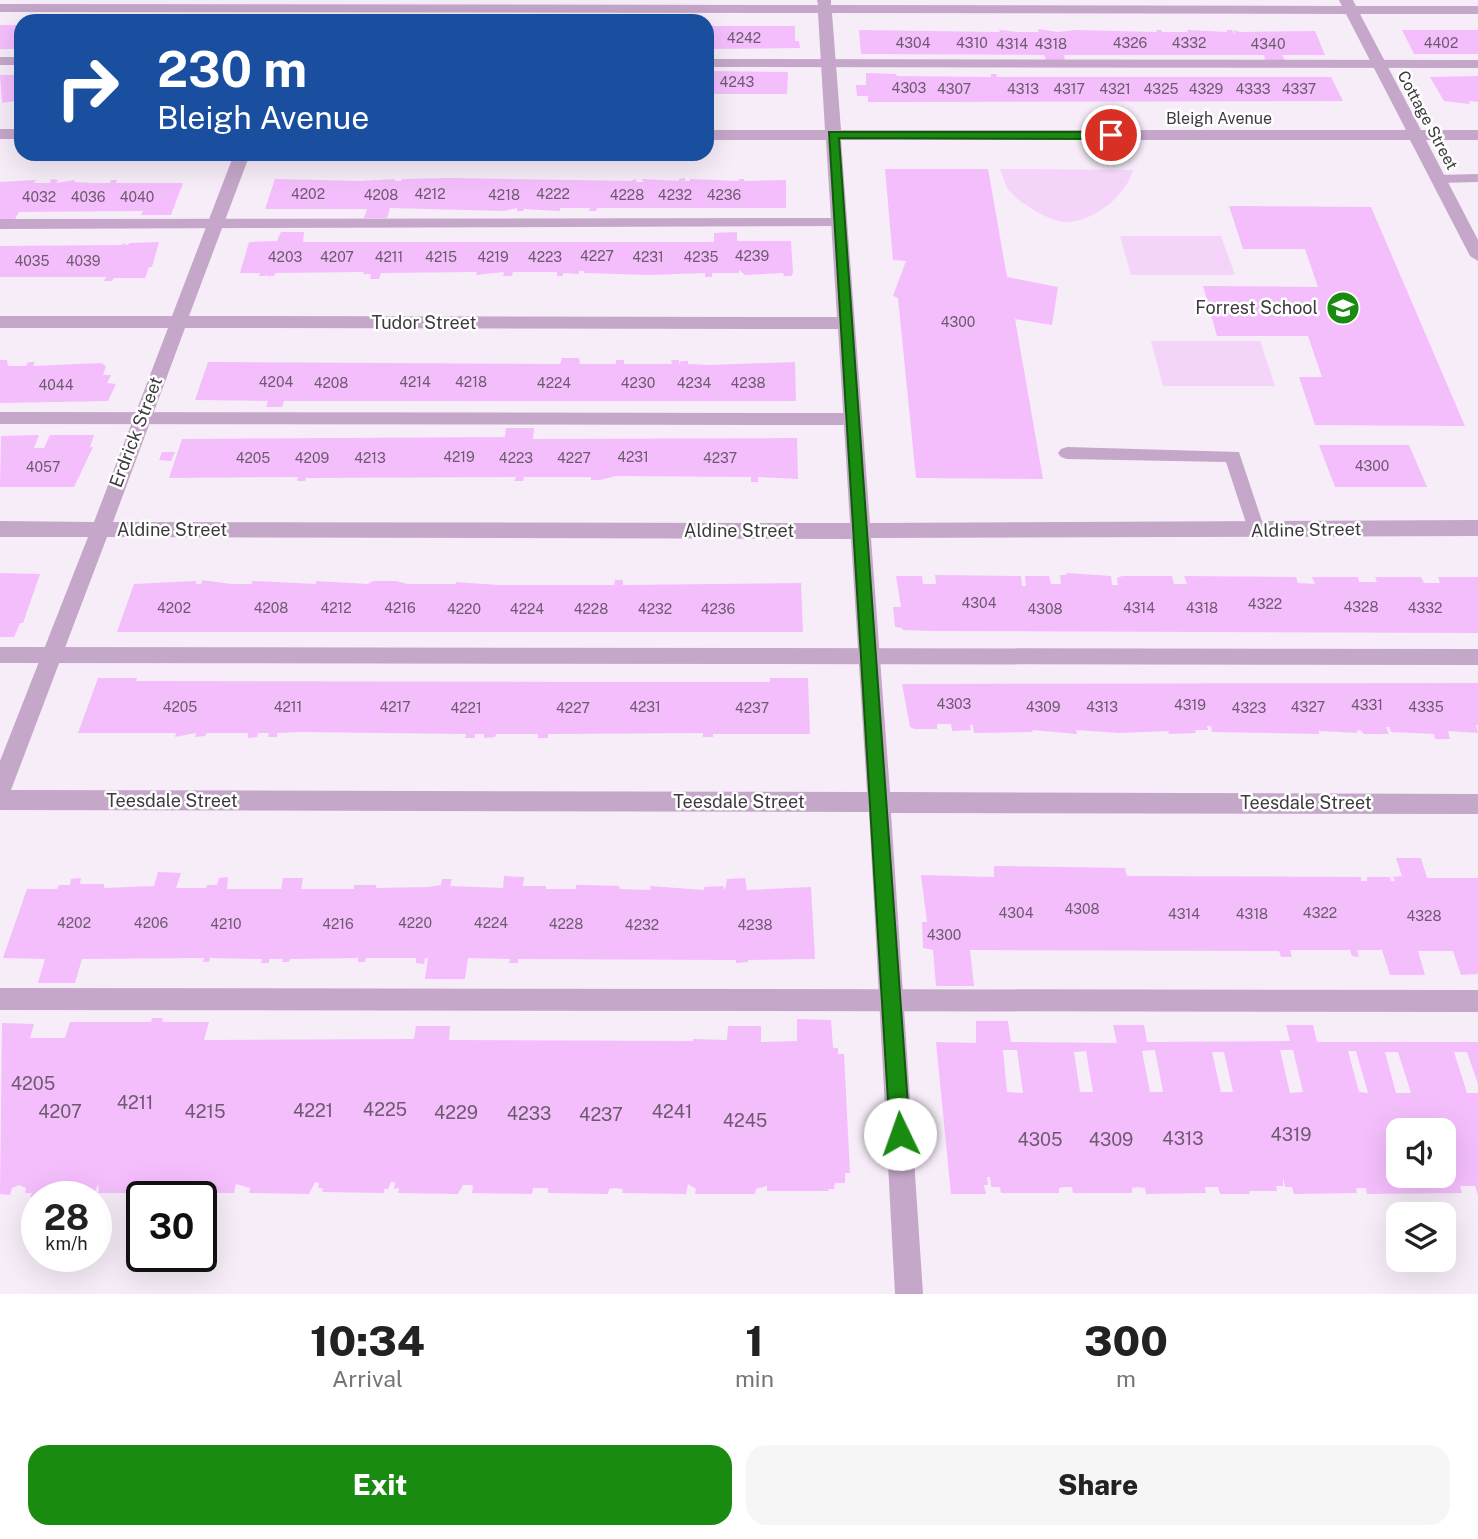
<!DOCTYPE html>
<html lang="en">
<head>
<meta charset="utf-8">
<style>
	:root { --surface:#fff; --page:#f6f6f6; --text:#222; --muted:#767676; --accent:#198b10 }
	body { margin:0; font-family:"Public Sans",sans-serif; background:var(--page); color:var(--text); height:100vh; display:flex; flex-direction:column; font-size:26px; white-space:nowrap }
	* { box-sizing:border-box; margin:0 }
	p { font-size:23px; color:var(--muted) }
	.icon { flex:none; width:38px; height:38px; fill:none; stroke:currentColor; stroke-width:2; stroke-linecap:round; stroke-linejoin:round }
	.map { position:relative; height:1294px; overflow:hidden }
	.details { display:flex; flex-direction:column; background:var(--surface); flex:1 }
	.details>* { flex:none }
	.banner { position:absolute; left:14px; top:14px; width:700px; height:147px; border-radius:21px; box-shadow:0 7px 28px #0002; background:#1a4fa0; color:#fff; overflow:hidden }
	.fabs { position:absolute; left:1386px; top:1118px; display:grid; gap:14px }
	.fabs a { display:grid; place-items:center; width:70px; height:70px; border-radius:14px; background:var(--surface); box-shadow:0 7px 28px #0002; font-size:35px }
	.speed { position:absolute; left:21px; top:1181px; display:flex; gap:14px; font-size:35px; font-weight:700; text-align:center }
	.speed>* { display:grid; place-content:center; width:91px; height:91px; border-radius:50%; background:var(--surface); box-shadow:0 7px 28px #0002; line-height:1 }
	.speed small { font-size:18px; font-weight:400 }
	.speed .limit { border:4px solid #111; border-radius:10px; background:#fff; color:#111 }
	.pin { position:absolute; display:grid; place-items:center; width:60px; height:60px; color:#fff; margin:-30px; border:4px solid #fff; border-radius:50%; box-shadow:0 2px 7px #0007 }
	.me { position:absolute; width:77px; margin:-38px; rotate:357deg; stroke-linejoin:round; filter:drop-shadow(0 0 5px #0008) }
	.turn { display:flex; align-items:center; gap:24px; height:147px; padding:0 28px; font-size:32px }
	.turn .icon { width:91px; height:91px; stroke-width:2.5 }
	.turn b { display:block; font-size:49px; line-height:60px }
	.eta { display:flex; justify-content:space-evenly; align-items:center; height:119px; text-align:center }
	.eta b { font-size:42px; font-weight:800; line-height:49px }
	.cta { display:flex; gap:14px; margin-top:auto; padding:14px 28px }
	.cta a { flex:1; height:80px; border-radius:21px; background:var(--accent); color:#fff; font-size:28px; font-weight:800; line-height:80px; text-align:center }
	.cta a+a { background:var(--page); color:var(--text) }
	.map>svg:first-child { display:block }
</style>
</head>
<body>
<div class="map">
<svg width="1478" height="1294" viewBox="0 0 1478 1294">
	<rect width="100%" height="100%" fill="#f7edf9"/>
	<g fill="#f5d4f9">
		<path d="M1000 169 1133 170C1126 195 1096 220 1069 222 1053 224 1017 202 1008 189 1004 183 1003 175 1000 169Z"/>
		<path d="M1120 236H1221L1235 275H1131Z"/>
		<path d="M1151 341H1260L1275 386H1163Z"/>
	</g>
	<g fill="#f4befc" fill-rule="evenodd">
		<rect x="0" y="25" width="21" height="24"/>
		<path d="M707 26H795V41H799L800 48 707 49Z"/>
		<path d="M1038 29 1058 32 1076 30 1157 32 1156 30H1161L1162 32H1188L1187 30 1227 32V30H1232L1235 35 1234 30 1240 32 1315 31 1325 55H1282L1285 60H1265L1264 55H1064L1065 60H1046L1044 55 861 54 859 30 1000 32 999 30 1019 32H1039Z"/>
		<path d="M1402 30H1478V54H1414Z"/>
		<path d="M707 71 788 72 787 94H707Z"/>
		<path d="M866 73 896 74 897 76 991 77V74H996L997 77H1331L1343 101 868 102V96H857L856 85H866Z"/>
		<path d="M0 75H21V100L2 103Z"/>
		<path d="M1478 76V102L1469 101 1470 104 1444 101 1430 77Z"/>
		<path d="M885 169H988L1007 277 1058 287 1052 325 1015 319 1043 479 916 478 898 298 893 296 906 261 893 260Z"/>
		<path d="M449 178 630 181 636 179V182H643L642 179 679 181V179L685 178V181H690V179L739 181V179H744V181L786 180V208H597L596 211H589L590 208H560V211L524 209 523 211H517V208L504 211 390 208 387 218H364L367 209H265L275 179 360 181 395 179V181H401L402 179Z"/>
		<path d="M51 179 58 180 56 183 75 180 74 182 93 183H110L111 180H117L116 183H183L171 215H141L143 211 19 212 14 221H0V182L36 180 34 183H50Z"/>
		<path d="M1229 206 1371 207 1465 426 1315 425 1299 377H1322L1308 336H1217L1203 286 1318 287 1305 249H1243Z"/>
		<path d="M281 232H304L303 242H714V233L737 232V241H791L793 273 791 276H784L783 273 745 275 739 270V273H712V277H705V273L650 275 584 273V271H579V274L563 273V276H557V272H513L512 276H503L504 272 476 275 477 272 381 273 379 279H370L371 274H363L364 272 275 273 274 276H267V273L266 276H259L260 273H240L249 242 277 241Z"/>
		<path d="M159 242 152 267H149L145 278H114L112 281H104L106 277H0V246L121 245 126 243 125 246 130 243Z"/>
		<path d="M562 358H579L580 364H616V360H624V364H672L671 360H679V364L681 361H688V364L708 365 795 362 796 401H284L282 407H266L268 401 195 400 208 362 560 364Z"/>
		<path d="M0 360H7L8 366H26L28 362H35L33 366 101 363 106 366 103 375H111L107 383 116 384 108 401 0 403Z"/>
		<path d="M506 428H534L533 439 797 438 798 479 758 477V482H751V477L616 476 600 480H591V477H524L523 481H514L516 477 306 478 305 481H297L298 477 169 478 182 439 505 437Z"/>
		<path d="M39 435 34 448H44L50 435H94L90 447H93L74 487H0L1 436Z"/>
		<path d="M1319 445H1409L1427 487H1335Z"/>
		<path d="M162 452H175L171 461 159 460Z"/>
		<path d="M0 573 40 574 23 623H20L14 637H0Z"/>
		<path d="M1066 573 1111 576 1112 585H1118L1117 578 1122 576H1172L1174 584H1187L1184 576 1296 577 1298 583 1315 584 1312 577H1358L1359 582H1377L1375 577H1421L1424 583H1440L1438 577H1478V633L934 631 903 630 902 628 895 627 893 607H901L896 576H922L923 584H936L935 575 1021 576 1022 586H1026L1025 576H1049L1051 584H1061L1060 575H1067Z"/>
		<path d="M202 580 231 584H252V581L316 584V581L368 584 373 581H396L408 584H456V582L499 585H614L615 580H623V585L801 583 803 632H117L134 584 196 581V584H201Z"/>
		<path d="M98 678H137L136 681 593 682H770V678H808L810 734H713V737H703V733L554 734H548V738H538V734H496L495 737 484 738V734H475V738H465L466 734 300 732 277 733V737H268L269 733H258L257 737 248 738V733H207L205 736 195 737 196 733 175 737 176 733H78Z"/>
		<path d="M1478 683V725H1476L1478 733 1448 731 1450 739H1435L1434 734 1391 732 1389 727H1386L1389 734H1364L1360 730 1357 731V733L1319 731V734L1212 732 1211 726H1207L1208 730H1195L1196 733 1169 734 1168 731 1120 733 1076 730 1077 734 1032 730 1033 732 974 733 973 725H970L971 730 952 731 951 724H937V729H914L910 727 902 684Z"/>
		<path d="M1396 858H1421L1427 878H1478V974L1461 975 1453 951H1418L1425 975H1390L1382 950H1357L1359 957 1352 956 1350 950H1290L1292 957H1281L1279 951 970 950 974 986H936L933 950 923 948 922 922H927L921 875 994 877V866L1125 868 1127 876 1361 877V881H1367V877H1390L1391 881H1395L1393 877 1402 876Z"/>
		<path d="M158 872 181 873 176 888H206L207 885H217L219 878 228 877 227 889H281L283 878H303L301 889H354V885H376V888L428 887 441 885 442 879H452L450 886 503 888 504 876 524 877 523 886H546V889H576V885H588L619 886 620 889 651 890 650 886 704 890V887L723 886 725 890 727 879 745 878 747 890 811 887 815 959 748 960V962L736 963V960L518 959V963H509L510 959 468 958 465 979H425L428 958H425L424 964 416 963V958H366L365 962H358V958L290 959 289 962H282L283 959H269V963H261L262 959 210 958 209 962H203L204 958 82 959 75 983H38L45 959 3 958 27 889H57L59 885H70L71 879 81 878 80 884H104V888L154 886Z"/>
		<path d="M152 1018H163L162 1022H209L204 1040 414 1039 416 1026H450L449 1040 693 1041V1039L727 1040 728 1026H761V1042L797 1041V1019L831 1020 833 1048H838V1054H844L850 1173H845V1183H835L834 1189H828L829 1191H767V1186L756 1189 755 1194H695L696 1189 688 1184 686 1194 622 1193 623 1189 614 1188 609 1189 608 1194 548 1193V1188H533L532 1194 472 1193 473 1185H463L458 1194 398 1193 399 1188 394 1189 395 1182H391L388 1189H384V1193L322 1192 323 1188H318L319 1183 315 1182 309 1194 249 1193 250 1188 236 1184 234 1193H175L176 1188H171L172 1183H169L164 1189H160V1193H99L98 1184 94 1194 87 1193 86 1197H55L57 1193 53 1197H30L32 1193H25L26 1188 19 1185 12 1188 10 1195 0 1194 2 1023 34 1024 30 1038H65L70 1022H151Z"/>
		<path d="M976 1021H1008L1011 1042 1117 1043 1113 1025H1144L1147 1042 1290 1041 1286 1025H1313L1317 1042H1478V1084L1467 1052H1454L1467 1093H1478V1195L1475 1186H1460L1462 1193 1367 1194 1366 1188H1356L1357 1193 1294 1194 1292 1187H1285L1283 1177V1186H1276L1277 1191H1249L1250 1194H1220L1218 1187H1205L1206 1193 1146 1194 1145 1188 1137 1187 1132 1188V1193H1073L1072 1187H1064L1059 1188V1193H1001L1000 1187H991L990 1177H987L988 1185H984L986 1194H951L936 1042 976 1043ZM1003 1050H1017L1023 1093 1007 1092ZM1155 1050 1163 1092H1150L1142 1051ZM1280 1050H1293L1303 1092 1290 1093ZM1086 1051 1093 1092H1080L1074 1052ZM1348 1051H1356L1368 1093 1359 1092ZM1212 1052H1224L1233 1092H1221ZM1385 1052H1398L1411 1093H1396ZM1398 1130H1444V1176H1398Z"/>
	</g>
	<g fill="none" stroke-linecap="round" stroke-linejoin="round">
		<g fill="#c5a7c9" fill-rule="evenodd">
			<rect x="0" y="57" width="21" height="8"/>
			<path d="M707 59 1478 60V68L707 67Z"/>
			<path d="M1478 174V182L1439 183 1432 179 1439 175Z"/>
			<path d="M840 218 845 220 847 223 845 226 0 229V219Z"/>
			<path d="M0 412 854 413 862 419 854 425 0 424Z"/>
			<path d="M1067 447 1239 452 1265 530 1262 535H1250L1226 462 1067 459 1061 457 1058 453 1061 449Z"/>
			<path d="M0 647 1478 649V665L0 663Z"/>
			<path d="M0 988 1478 990V1012L0 1010Z"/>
		</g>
		<g fill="#c5a7c9" fill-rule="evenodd">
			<path d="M817 0H831V5L1342 6 1339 0H1353L1356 6H1478V14H1360L1421 130H1478V140H1426L1478 240V261L1470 256 1410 140H841L870 523 1478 520V536L871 538 890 792 1478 794V814L891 813 923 1294H895L869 812 0 810V761L88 537H0V521L94 522 168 328H0V316H172L234 154H250L189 316 837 317 826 140H707V130H825L818 13 0 12V4L818 5ZM832 13 1346 14 1406 130H841ZM185 328 838 329 850 523 113 522ZM107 537 851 539 867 792 11 790Z"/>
			<rect x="0" y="129" width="21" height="10"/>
		</g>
	</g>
	<path fill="#198b10" stroke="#105a0a" stroke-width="2" d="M829 132H1111L1116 135 1111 139 839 138 910 1134 907 1141 900 1144 893 1141 890 1134Z"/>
	<defs>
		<symbol id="school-disc" viewBox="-11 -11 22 22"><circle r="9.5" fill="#198b10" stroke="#fefefe"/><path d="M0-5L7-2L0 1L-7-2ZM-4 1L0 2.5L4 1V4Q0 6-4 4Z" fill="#fff"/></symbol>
	</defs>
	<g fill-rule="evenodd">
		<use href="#school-disc" x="1324" y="289" width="38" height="38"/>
	</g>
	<g text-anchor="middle" stroke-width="5" stroke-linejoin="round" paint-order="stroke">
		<g font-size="14" fill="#6c5b6e">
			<text x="744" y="43">4242</text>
			<text x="913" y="48">4304</text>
			<text x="972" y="48">4310</text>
			<text x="1130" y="48">4326</text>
			<text x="1189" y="48">4332</text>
			<text x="1441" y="48">4402</text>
			<text x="1012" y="49">4314</text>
			<text x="1051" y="49">4318</text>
			<text x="1268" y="49">4340</text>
			<text x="737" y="87">4243</text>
			<text x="909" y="93">4303</text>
			<text x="954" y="94">4307</text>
			<text x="1023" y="94">4313</text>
			<text x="1069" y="94">4317</text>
			<text x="1115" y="94">4321</text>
			<text x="1161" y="94">4325</text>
			<text x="1206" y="94">4329</text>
			<text x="1253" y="94">4333</text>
			<text x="1299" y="94">4337</text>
			<text x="308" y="199">4202</text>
			<text x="430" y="199">4212</text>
			<text x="553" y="199">4222</text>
			<text x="381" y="200">4208</text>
			<text x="504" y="200">4218</text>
			<text x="627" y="200">4228</text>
			<text x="675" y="200">4232</text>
			<text x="724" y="200">4236</text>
			<text x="39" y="202">4032</text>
			<text x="88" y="202">4036</text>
			<text x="137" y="202">4040</text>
			<text x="597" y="261">4227</text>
			<text x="752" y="261">4239</text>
			<text x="285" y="262">4203</text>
			<text x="337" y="262">4207</text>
			<text x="389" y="262">4211</text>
			<text x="441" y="262">4215</text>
			<text x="493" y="262">4219</text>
			<text x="545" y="262">4223</text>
			<text x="648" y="262">4231</text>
			<text x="701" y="262">4235</text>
			<text x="32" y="266">4035</text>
			<text x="83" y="266">4039</text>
			<text x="958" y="327">4300</text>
			<text x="276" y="387">4204</text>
			<text x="415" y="387">4214</text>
			<text x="471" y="387">4218</text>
			<text x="331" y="388">4208</text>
			<text x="554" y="388">4224</text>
			<text x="638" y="388">4230</text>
			<text x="694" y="388">4234</text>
			<text x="748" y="388">4238</text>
			<text x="56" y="390">4044</text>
			<text x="459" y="462">4219</text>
			<text x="633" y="462">4231</text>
			<text x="253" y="463">4205</text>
			<text x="312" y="463">4209</text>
			<text x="370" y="463">4213</text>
			<text x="516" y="463">4223</text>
			<text x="574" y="463">4227</text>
			<text x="720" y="463">4237</text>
			<text x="1372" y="471">4300</text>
			<text x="43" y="472">4057</text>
			<text x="979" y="608">4304</text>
			<text x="1265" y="609">4322</text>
			<text x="1361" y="612">4328</text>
			<text x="174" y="613">4202</text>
			<text x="271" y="613">4208</text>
			<text x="336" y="613">4212</text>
			<text x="400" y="613">4216</text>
			<text x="1139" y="613">4314</text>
			<text x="1202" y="613">4318</text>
			<text x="1425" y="613">4332</text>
			<text x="464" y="614">4220</text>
			<text x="527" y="614">4224</text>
			<text x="591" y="614">4228</text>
			<text x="655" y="614">4232</text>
			<text x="718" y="614">4236</text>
			<text x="1045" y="614">4308</text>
			<text x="954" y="709">4303</text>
			<text x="1190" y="710">4319</text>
			<text x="1367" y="710">4331</text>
			<text x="180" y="712">4205</text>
			<text x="288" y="712">4211</text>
			<text x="395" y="712">4217</text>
			<text x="645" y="712">4231</text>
			<text x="1043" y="712">4309</text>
			<text x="1102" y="712">4313</text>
			<text x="1308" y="712">4327</text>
			<text x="1426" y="712">4335</text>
			<text x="466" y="713">4221</text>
			<text x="573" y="713">4227</text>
			<text x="752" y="713">4237</text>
			<text x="1249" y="713">4323</text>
			<text x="1082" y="914">4308</text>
			<text x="1016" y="918">4304</text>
			<text x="1320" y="918">4322</text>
			<text x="1184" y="919">4314</text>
			<text x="1252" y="919">4318</text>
			<text x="1424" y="921">4328</text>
			<text x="74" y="928">4202</text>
			<text x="151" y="928">4206</text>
			<text x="415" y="928">4220</text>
			<text x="491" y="928">4224</text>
			<text x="226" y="929">4210</text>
			<text x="338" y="929">4216</text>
			<text x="566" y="929">4228</text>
			<text x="642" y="930">4232</text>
			<text x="755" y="930">4238</text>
			<text x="944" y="940">4300</text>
		</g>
		<g font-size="16" fill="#3e3a3f" stroke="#fefefe">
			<text x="1219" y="124">Bleigh Avenue</text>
			<text transform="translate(1428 120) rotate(62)" y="6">Cottage Street</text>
		</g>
		<g font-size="18" fill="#3e3a3f" stroke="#fefefe" text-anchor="end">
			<text x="1318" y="314">Forrest School</text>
		</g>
		<g font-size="18" fill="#3e3a3f" stroke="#fefefe">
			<text x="424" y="329">Tudor Street</text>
			<text transform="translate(136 432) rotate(-69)" y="6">Erdrick Street</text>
			<text x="172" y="536">Aldine Street</text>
			<text transform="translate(1306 530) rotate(-1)" y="6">Aldine Street</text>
			<text x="739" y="537">Aldine Street</text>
			<text x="172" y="807">Teesdale Street</text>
			<text x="739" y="808">Teesdale Street</text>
			<text x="1306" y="809">Teesdale Street</text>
		</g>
		<g font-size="18" fill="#6c5b6e">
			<text x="33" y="1090">4205</text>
			<text x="135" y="1109">4211</text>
			<text x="385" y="1116">4225</text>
			<text x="313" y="1117">4221</text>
			<text x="60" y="1118">4207</text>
			<text x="205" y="1118">4215</text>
			<text x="672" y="1118">4241</text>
			<text x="456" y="1119">4229</text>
			<text x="529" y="1120">4233</text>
			<text x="601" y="1121">4237</text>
			<text x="745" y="1127">4245</text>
			<text x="1291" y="1141">4319</text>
			<text x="1183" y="1145">4313</text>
			<text x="1040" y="1146">4305</text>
			<text x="1111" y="1146">4309</text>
		</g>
	</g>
</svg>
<div class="fabs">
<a><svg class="icon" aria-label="sound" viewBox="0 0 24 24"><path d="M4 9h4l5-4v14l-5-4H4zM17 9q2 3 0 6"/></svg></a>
<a><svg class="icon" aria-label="layers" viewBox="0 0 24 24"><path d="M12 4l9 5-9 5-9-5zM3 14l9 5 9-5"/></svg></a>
</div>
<div class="speed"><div>28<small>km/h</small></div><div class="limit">30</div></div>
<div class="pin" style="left:1111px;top:135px;background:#d93025"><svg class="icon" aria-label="arrive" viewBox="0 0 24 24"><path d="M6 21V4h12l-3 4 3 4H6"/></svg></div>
<svg class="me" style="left:900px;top:1134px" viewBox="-20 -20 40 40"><circle r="19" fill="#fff"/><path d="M0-13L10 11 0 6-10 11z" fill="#198b10"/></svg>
<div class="banner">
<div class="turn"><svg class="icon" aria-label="right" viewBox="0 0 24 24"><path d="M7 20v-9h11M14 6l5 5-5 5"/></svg><div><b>230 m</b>Bleigh Avenue</div></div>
</div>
</div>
<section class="details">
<div class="eta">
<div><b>10:34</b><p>Arrival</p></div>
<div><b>1</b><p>min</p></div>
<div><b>300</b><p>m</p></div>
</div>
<div class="cta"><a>Exit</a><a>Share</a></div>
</section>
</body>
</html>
